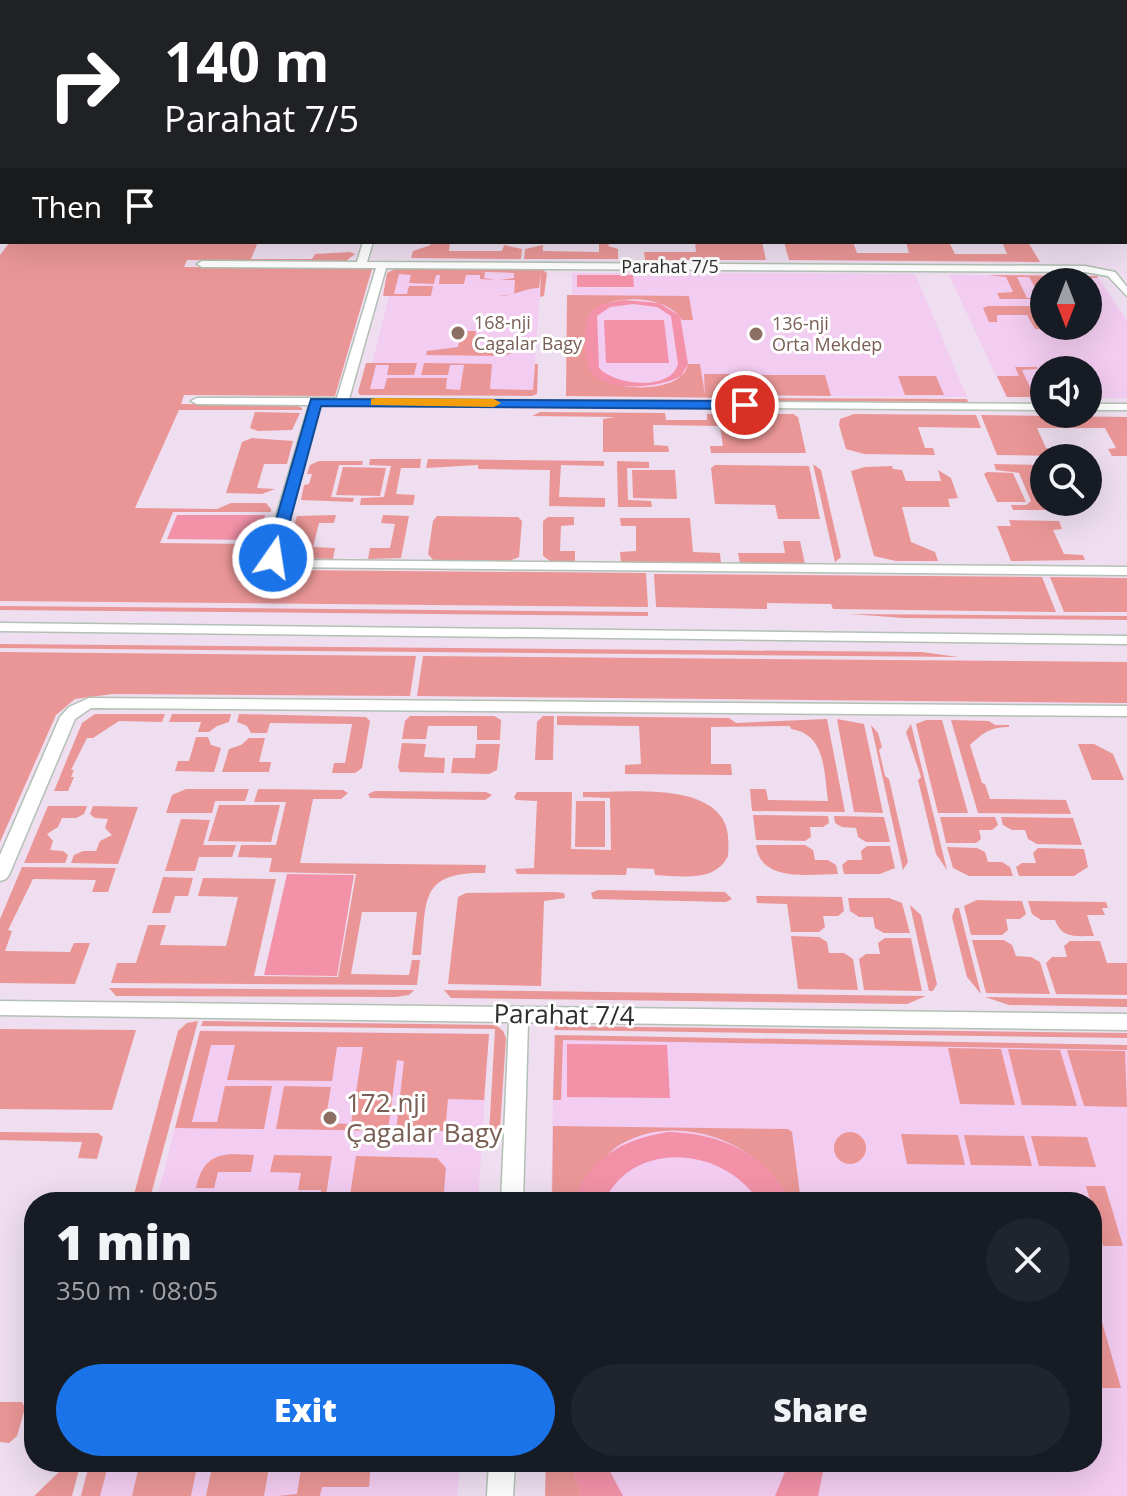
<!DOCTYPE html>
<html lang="en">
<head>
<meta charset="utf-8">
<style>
	:root { --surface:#171b24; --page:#20242c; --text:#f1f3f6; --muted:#9ea1a6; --accent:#1a73e8 }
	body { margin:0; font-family:"Open Sans",sans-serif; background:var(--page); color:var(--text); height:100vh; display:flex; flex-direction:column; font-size:30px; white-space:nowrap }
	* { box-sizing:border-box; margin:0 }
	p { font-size:26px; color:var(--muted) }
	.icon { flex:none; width:44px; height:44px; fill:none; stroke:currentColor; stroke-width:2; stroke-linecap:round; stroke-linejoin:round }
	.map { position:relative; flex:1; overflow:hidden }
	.details { position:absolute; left:24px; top:1192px; width:1078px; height:280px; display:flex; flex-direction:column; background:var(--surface); border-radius:32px; box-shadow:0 8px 32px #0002 }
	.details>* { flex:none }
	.hud { position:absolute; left:0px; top:0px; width:1128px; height:244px; box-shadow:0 8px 32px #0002; background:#202124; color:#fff; overflow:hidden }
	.needle { width:52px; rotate:180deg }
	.tools { position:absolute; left:1030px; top:268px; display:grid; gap:16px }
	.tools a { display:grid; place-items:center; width:72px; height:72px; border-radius:50%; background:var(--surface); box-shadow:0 8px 32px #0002; font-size:40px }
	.pin { position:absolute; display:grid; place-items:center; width:68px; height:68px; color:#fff; margin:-34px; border:4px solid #fff; border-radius:50%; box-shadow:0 2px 8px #0007 }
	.me { position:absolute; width:88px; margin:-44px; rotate:13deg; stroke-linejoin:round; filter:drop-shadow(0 0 6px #0008) }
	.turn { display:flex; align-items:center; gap:28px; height:168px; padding:0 32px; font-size:36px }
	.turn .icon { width:104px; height:104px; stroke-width:2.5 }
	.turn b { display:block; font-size:56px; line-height:68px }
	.then { display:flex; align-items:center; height:76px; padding:0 32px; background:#0003; gap:16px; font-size:30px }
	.round { display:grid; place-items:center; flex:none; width:84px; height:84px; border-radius:42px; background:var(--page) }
	.head { display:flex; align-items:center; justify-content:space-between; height:136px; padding:0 32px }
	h1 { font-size:48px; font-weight:800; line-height:60px }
	.cta { display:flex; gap:16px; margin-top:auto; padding:16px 32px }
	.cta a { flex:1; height:92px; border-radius:48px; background:var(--accent); color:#fff; font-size:32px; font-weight:800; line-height:92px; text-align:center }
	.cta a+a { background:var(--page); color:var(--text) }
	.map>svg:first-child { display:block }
</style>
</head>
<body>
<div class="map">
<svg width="1127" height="1496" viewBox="0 0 1127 1496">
	<rect width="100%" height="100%" fill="#eedeef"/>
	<g fill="#f2ccf1" fill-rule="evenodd">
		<path d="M395 272 541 273 533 394 365 392Z"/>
		<path d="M572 273 915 274 967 397 570 394Z"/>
		<path d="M949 275 1097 276 1127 321V398H1088V370H1044V397H1006ZM1044 282H1088V326H1044Z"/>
		<path d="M200 1030 489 1034 478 1202H156Z"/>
		<path d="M554 1035 1127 1045V1496H545L546 1462H1092V1202H551Z"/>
		<path d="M89 1462H460L457 1496H80Z"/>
	</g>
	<g fill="#ea9696">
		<path d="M10 242H258L251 259H312L315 254 350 252 355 254 346 261 187 260 184 267 372 269 335 396 184 395 181 404 296 405 302 408V410H179L135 508 217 509 231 503H266L271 509V512H173L160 543 261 544 260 561 269 567 283 570 646 573 648 607 0 601V255Z"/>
		<path d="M426 242H450L449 251H502L504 245 522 249 521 259 411 258 413 251 431 245Z"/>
		<path d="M599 242H611L608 246 618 249V259H524L525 249 543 245V251L599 252Z"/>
		<path d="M695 242H762L766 260H645L644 252H696Z"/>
		<path d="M784 242H853L857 253H909L906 242H949L955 254H1007L1002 242H1028L1040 262 789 260Z"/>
		<path d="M395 269H541L547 273 544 296 540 297 541 273 539 288C524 288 515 296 498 296L514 294 515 280H500L514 278V273L485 272 484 278 496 280 480 279V275H466L464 284H439L440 275H436L434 284 409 283 411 275 399 274 394 294H407L409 286H433L431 296H383L387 273Z"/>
		<path d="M988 275 1097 276 1098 278H1083L1085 282H1060L1055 277 1057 282H1044V287H1035L1029 277H1017L1027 298H1040L1035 289H1044V299H1000L997 293 1013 292 1006 277Z"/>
		<path d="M567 295 689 296 693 320H682C666 293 606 293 587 316V364C595 370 604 380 613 383 633 391 683 390 688 364H700L705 395 704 374H730L739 398 566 396Z"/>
		<path d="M988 306H1044V326H1051L1053 329H1035L1027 315H997V322H989L983 308Z"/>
		<path d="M461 331H476L474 346H508L509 342H517V351L504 356 426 355 427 351 458 347Z"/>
		<path d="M366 363H417L414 375H387L389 365H376L370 389H384L387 378H447L446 389 460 390 464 365H450L448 375H421L424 363 492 364 490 389 533 390 535 364H538L537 394 532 396 360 395 358 392Z"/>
		<path d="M1015 367H1037L1038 369 1022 370 1030 387 1044 388 1033 390 1036 395 1044 397H1007L997 376H1019Z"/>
		<path d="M746 375H825L831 396 751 395Z"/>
		<path d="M898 376H936L944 395H905Z"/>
		<path d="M751 398 967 399 968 402 752 401Z"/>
		<path d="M255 412 300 413 292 430 258 431 250 428Z"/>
		<path d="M540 412 665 413 666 420H707V414H793L798 417 806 453H711L710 446H723L720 426 653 425 654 445 668 446 669 452H603V419L615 417 532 416Z"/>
		<path d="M854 414 976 415 981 428 918 427 925 448H933L935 455 864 454 846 449 839 425 840 419Z"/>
		<path d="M981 415 1127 417V456H1112L1108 449 1116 448 1105 428H1037L1046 448 1055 449 1058 456 997 455Z"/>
		<path d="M252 438 293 441 287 464H264L257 488 275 489 262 494 226 493 242 442Z"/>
		<path d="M370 459H421L420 468H401L396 494 415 495 413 505H360L361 498 384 497 391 466 369 465Z"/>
		<path d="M428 459 604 461V466L561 465 559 497 605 498V507L549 506 550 470 478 469V465L426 468Z"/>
		<path d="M319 461H363L362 465H339L331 497 354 498 353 502 301 500 304 485 309 484 312 474H307L310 465Z"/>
		<path d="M617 461 649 462V468H627L628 500 651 501 652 507H618Z"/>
		<path d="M813 464 821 470 841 557 835 562Z"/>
		<path d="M994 464 1044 465V474L1030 475 1044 505H1054L1056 510H1013L1011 505H1026L1031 501 1019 473 996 470Z"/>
		<path d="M715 465 809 466 820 519H778L775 505 715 504 711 468Z"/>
		<path d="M892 466 893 469 902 470 906 481H941L938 470 951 478 958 498 948 499 950 507H902L911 542 935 552 938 561H896L874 556 851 471 865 467Z"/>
		<path d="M343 467 386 468 380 496 336 495Z"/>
		<path d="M632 470H675L677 499 633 498Z"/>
		<path d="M987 472 1013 473 1026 502H997L984 474Z"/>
		<path d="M336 515 334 523H319L313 547 335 548 333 559 296 558 286 553 297 516Z"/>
		<path d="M383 515 409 516 401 558 368 559 370 548H390L395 524 381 523Z"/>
		<path d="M437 516 518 517 522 521 519 557 509 561 433 560 428 554 433 521Z"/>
		<path d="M548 517H574V525L561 526 560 551H575V562L550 561 543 556V521Z"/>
		<path d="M620 518H690L693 552 720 553 721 563 621 562 620 552 636 551V526H621Z"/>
		<path d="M1009 520 1059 521 1062 529 1053 530 1064 554 1083 555 1085 560 1011 561 997 526H1011Z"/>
		<path d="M783 541H800L805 564H740L738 553H785Z"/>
		<path d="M654 574 1042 577 1056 612 833 609 831 604 767 603V609L656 607Z"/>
		<path d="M1050 577 1127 578V612H1064Z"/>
		<path d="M0 606 648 612V616L0 610Z"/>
		<path d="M850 614 1127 616V620L904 618Z"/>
		<path d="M0 644 922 652 958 657 0 648Z"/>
		<path d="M0 652 416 656 410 696 113 694 75 699 56 715 0 842Z"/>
		<path d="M423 656 1127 662V703L417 696Z"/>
		<path d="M95 714H165L162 722 119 721 93 738H87L71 770H74L71 777H74L68 791H54L82 723Z"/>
		<path d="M172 714H231L229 722 217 726 209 732H198L201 722H169Z"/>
		<path d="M239 714 366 717 370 721 362 768 355 773H332L334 763H345L352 724 270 723 267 733H251L247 726 237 722Z"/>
		<path d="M410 716H494L501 720 500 740H477V726H428L426 739H402L405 721Z"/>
		<path d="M543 716H554L553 760H535L537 722Z"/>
		<path d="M557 716 729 718 736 723 827 719 845 812 752 811 750 789H766L768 800 828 801C824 772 826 734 791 729L790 726 711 727V764H731L732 775 625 774V765L641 764 639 726 557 725Z"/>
		<path d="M837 719 864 724 883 813 854 812Z"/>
		<path d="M926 720H942L968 813H938L916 724Z"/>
		<path d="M951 720 989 721 995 725H1009V727C990 727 983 733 970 745L982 783 985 784 990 799 1066 800 1071 814 978 813Z"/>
		<path d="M911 724 947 870 936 854 918 780 921 777 906 732Z"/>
		<path d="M871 725 878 733 882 747 879 750 885 776 889 779 908 862 903 870Z"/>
		<path d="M196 737H208L211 745 221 748 214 772 175 771 178 761H189Z"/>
		<path d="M249 738H265L259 762H271L269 772H222L229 749 241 745Z"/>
		<path d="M402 743 426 744 424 757 445 758 444 773 400 772 398 767Z"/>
		<path d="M476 744H500L497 770 489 774 451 773 453 758H475Z"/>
		<path d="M1078 744H1094L1113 754 1124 780H1092Z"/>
		<path d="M249 789 245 801H215L212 813H166L172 795 186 789Z"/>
		<path d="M258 789 343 790 348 793 341 799H313L300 863 486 865 485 873C418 872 427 901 421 955H412L417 912H362L351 974 409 975 412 960H420L417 985 111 983 117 963H136L148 925H166L160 945 226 946 238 897 198 896 203 878 276 879 254 976 338 977 356 874 269 872 272 858 238 857 241 845H276L286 802H254Z"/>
		<path d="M375 791 486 792 492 795 485 800 370 798 368 794Z"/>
		<path d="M517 792H572L571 849 611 850 610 798 583 797V792C620 793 699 782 722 818 729 828 729 844 728 856 715 883 680 876 655 875L654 869 627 868 626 875 517 874 515 869 534 868 537 801 516 800 514 797Z"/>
		<path d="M576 801H605V847H575Z"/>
		<path d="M219 805H280L271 842 208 841Z"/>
		<path d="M48 806H87L84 814 76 818H62L58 827 47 834 53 841 50 850 63 851 68 855 65 863H24Z"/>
		<path d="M93 806 138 807 118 864 71 863 74 855 83 851H96L100 841 112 835 105 828 108 819 95 818 90 814Z"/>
		<path d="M753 815 828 816 829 823 823 827H810L811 837 805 841 756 840Z"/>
		<path d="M834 816 884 817 890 842H866L858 837 856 828 842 827 835 823Z"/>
		<path d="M940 817H995L998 825 992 830H979L981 839 976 843H946Z"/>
		<path d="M1001 817 1073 818 1082 845 1037 844 1028 839 1025 830H1012L1003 825Z"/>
		<path d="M181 819 210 820 203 845H236L232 857H199L195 871H165Z"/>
		<path d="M756 845H805L813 850 815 860H828L836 865 838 874C810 874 760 883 756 845Z"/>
		<path d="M867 846H890L895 868 880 874H844L842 865 848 860H862L861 851Z"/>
		<path d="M947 847 977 848 985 852 988 862H1002L1010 867 1013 876H969L953 868Z"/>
		<path d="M1038 848 1084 849 1088 867 1074 876H1019L1016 867 1022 863H1036L1033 853Z"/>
		<path d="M22 867 116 868 108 892H92L96 880 33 879 8 930 12 931 5 951 70 952 74 943H90L75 984 0 983V919Z"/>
		<path d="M163 877 193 878 188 896H175L170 913H152Z"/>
		<path d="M598 890 725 892 732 899 726 902 593 899 591 893Z"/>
		<path d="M555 892 564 893 565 898 544 901 541 986 448 984 458 897 466 893Z"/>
		<path d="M756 896 842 897 844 911 838 916H823L825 927 819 932H791L787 904 757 903Z"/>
		<path d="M848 898H889L902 903 910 933H884L875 928 873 917H859L850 911Z"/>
		<path d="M977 900 1022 901 1026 914 1020 919H1006L1008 930 1002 935H971L964 906Z"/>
		<path d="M1028 901 1106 902 1108 908H1102L1105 915H1087L1094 936C1076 936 1062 939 1055 920H1041L1032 914Z"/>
		<path d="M910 905 921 915 937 984 933 991H929Z"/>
		<path d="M955 908H959L981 994 967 977 952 917Z"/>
		<path d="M791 936 819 937 827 942 829 953H844L853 959 858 990 798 989Z"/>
		<path d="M885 938H911L922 991 864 990 859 959 866 954H880L878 943Z"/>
		<path d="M972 940H1004L1012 945 1016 956 1031 957 1040 962 1050 994 986 993Z"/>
		<path d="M1070 941H1100L1107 963H1127V995L1056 994 1046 963 1052 957H1067L1064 946Z"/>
		<path d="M109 988 414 990 409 995 395 997 116 996Z"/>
		<path d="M444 990 926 996 907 1004 451 998Z"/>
		<path d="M985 997 1127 999V1007L1009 1005Z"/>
		<path d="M198 1021 149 1202H132L178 1031 187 1023Z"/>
		<path d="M203 1021 496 1025 503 1031 506 1038 500 1128 489 1134 495 1029 201 1026Z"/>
		<path d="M555 1026 1127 1033V1038L554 1030Z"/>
		<path d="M0 1029 136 1030 112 1110 0 1109Z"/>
		<path d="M200 1031 489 1034 484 1100 448 1099 445 1131H396L404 1061 397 1060 388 1131 276 1129 284 1086 331 1087 325 1123 351 1124 363 1047H337L332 1081 227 1080 235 1045H211L192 1122H217L225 1086H272L264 1129 175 1128Z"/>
		<path d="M555 1035 1127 1045V1050L563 1040 561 1100H553Z"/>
		<path d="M948 1048 1001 1049 1015 1105 960 1104Z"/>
		<path d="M1008 1049 1060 1050 1077 1106 1022 1105Z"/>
		<path d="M1067 1050 1125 1051 1127 1107 1084 1106Z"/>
		<path d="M553 1126 788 1129 792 1132 801 1202H790C763 1141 673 1108 615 1148 607 1154 600 1164 594 1171 585 1182 578 1189 573 1202H552Z"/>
		<path d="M0 1132 98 1133 103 1137 97 1159 78 1158 82 1142 0 1140Z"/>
		<circle cx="850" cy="1148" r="16"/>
		<path d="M901 1134 958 1135 965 1165 907 1164Z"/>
		<path d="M964 1135 1024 1136 1032 1166 971 1165Z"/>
		<path d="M1031 1136 1087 1137 1096 1167 1039 1166Z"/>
		<path d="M231 1154 254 1155 251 1172H218L214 1188H196C201 1167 208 1156 231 1154Z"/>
		<path d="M274 1155 332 1156 325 1202H320L321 1190H298L301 1173 270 1172Z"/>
		<path d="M356 1156 437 1158 446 1168 443 1202H421L422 1194 356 1193 354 1202H349Z"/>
		<path d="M1086 1186H1105L1123 1246H1103Z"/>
		<path d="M1092 1322H1102L1121 1388H1101L1092 1355Z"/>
		<path d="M0 1402H22L25 1408 17 1436 9 1443 0 1442Z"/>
		<path d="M61 1462H81L72 1496H34L58 1473Z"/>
		<path d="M90 1462H109L100 1496H81Z"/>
		<path d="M140 1462H198L191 1496H132Z"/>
		<path d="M213 1462H270L264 1496H206Z"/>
		<path d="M302 1462H371L369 1487H322L320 1496H278L297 1494Z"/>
		<path d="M546 1462H570L581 1496H545Z"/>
	</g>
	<g fill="#f291a8" fill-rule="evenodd">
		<path d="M577 275H633L634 287H577Z"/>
		<path d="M623 300 659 303 680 316 688 364 681 376C662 388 597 395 588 366 583 353 585 330 587 316L599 305ZM633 304 657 307 671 316 678 364C670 392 615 385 599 368L597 316 610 307Z"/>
		<path d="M604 320H664L669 363H606Z"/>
		<path d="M177 515H265L258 540 167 539Z"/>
		<path d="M287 874 354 875 337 976 264 975Z"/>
		<path d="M567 1044 667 1045 670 1098 567 1097Z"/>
		<path d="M668 1132C719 1133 768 1153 790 1202H759C725 1147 633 1138 604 1202H573C588 1158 624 1139 668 1132Z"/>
		<path d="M570 1462H605L623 1496H581Z"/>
		<path d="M789 1462H825L818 1496H775Z"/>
	</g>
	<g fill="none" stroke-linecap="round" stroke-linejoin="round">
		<defs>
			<g id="minor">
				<rect x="0" y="150" width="2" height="6"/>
				<rect x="1126" y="153" width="1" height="6"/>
				<rect x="1126" y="178" width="1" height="6"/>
				<path d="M2 234V241L0 242V235Z"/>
				<path d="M363 242H373L367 262 1085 266 1115 272 1127 287V296L1108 276 1085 272 386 268 349 399 1044 404V410L321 405 280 550V556L287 560 1127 567V575L279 567 268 561 266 550 309 405 197 404 191 401 197 398H337L376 268 202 267 197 264 202 261 357 262Z"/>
				<rect x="1088" y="404" width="39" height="6"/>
				<path d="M0 623 1127 636V644L0 631Z"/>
				<path d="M89 698 1127 706V716L91 708 75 719 9 875 6 879 0 881V855L60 717 69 707Z"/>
				<path d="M0 1001 1127 1014V1030L528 1022 523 1202H501L509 1022 0 1015Z"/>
				<path d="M489 1462H515L513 1496H487Z"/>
			</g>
		</defs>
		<use href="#minor" stroke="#b2c1b4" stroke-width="3"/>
		<use href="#minor" fill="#fff" fill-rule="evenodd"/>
	</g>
	<path fill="#1a73e8" stroke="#114b97" stroke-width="2" d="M311 399 745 401 752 405 745 409 321 406 280 558 273 563 267 562 265 558Z"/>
	<path fill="#f59e0b" d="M376 398 494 399 501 403 494 407 371 405V399Z"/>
	<g fill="#8d6e63" stroke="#fff" stroke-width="3">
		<circle cx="458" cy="333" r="8"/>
		<circle cx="756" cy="334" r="8"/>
		<circle cx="330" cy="1118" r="8"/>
	</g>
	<g text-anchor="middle" stroke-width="6" stroke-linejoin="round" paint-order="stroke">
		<g font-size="18" fill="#2d2d2d" stroke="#fff">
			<text x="670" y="273">Parahat 7/5</text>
		</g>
		<g font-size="18" fill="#785e54" stroke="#fff" text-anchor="start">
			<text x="474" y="329">168-nji<tspan x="474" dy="21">Cagalar Bagy</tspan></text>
			<text x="772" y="330">136-nji<tspan x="772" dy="21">Orta Mekdep</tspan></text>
		</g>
		<g font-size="26" fill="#2d2d2d" stroke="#fff">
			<text transform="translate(564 1015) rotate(1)" y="9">Parahat 7/4</text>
		</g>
		<g font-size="26" fill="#785e54" stroke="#fff" text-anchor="start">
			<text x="346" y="1112">172.nji<tspan x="346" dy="30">Çagalar Bagy</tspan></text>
		</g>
	</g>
</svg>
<div class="tools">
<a><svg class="needle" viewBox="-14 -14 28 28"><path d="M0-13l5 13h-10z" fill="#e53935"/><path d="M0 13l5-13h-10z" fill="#9ea1a6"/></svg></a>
<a><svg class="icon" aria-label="sound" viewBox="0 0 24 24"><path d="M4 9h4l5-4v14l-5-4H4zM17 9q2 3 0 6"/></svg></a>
<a><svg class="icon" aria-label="search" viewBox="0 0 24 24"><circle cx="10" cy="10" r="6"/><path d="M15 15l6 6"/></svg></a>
</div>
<div class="pin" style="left:745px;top:405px;background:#d93025"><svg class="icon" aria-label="arrive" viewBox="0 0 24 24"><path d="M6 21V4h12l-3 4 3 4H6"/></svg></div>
<svg class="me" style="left:273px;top:558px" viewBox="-20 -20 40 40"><circle r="17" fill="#1a73e8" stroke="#fff" stroke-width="3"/><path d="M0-11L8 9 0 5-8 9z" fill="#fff"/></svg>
<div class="hud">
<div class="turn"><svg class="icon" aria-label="right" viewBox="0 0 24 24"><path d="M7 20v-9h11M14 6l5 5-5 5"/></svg><div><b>140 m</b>Parahat 7/5</div></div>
<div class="then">Then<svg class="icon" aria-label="arrive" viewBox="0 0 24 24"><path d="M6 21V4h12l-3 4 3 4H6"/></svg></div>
</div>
<section class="details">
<div class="head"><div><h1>1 min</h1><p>350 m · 08:05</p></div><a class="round"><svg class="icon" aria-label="close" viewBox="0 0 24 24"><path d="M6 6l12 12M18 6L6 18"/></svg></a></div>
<div class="cta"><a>Exit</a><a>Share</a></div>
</section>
</div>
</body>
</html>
